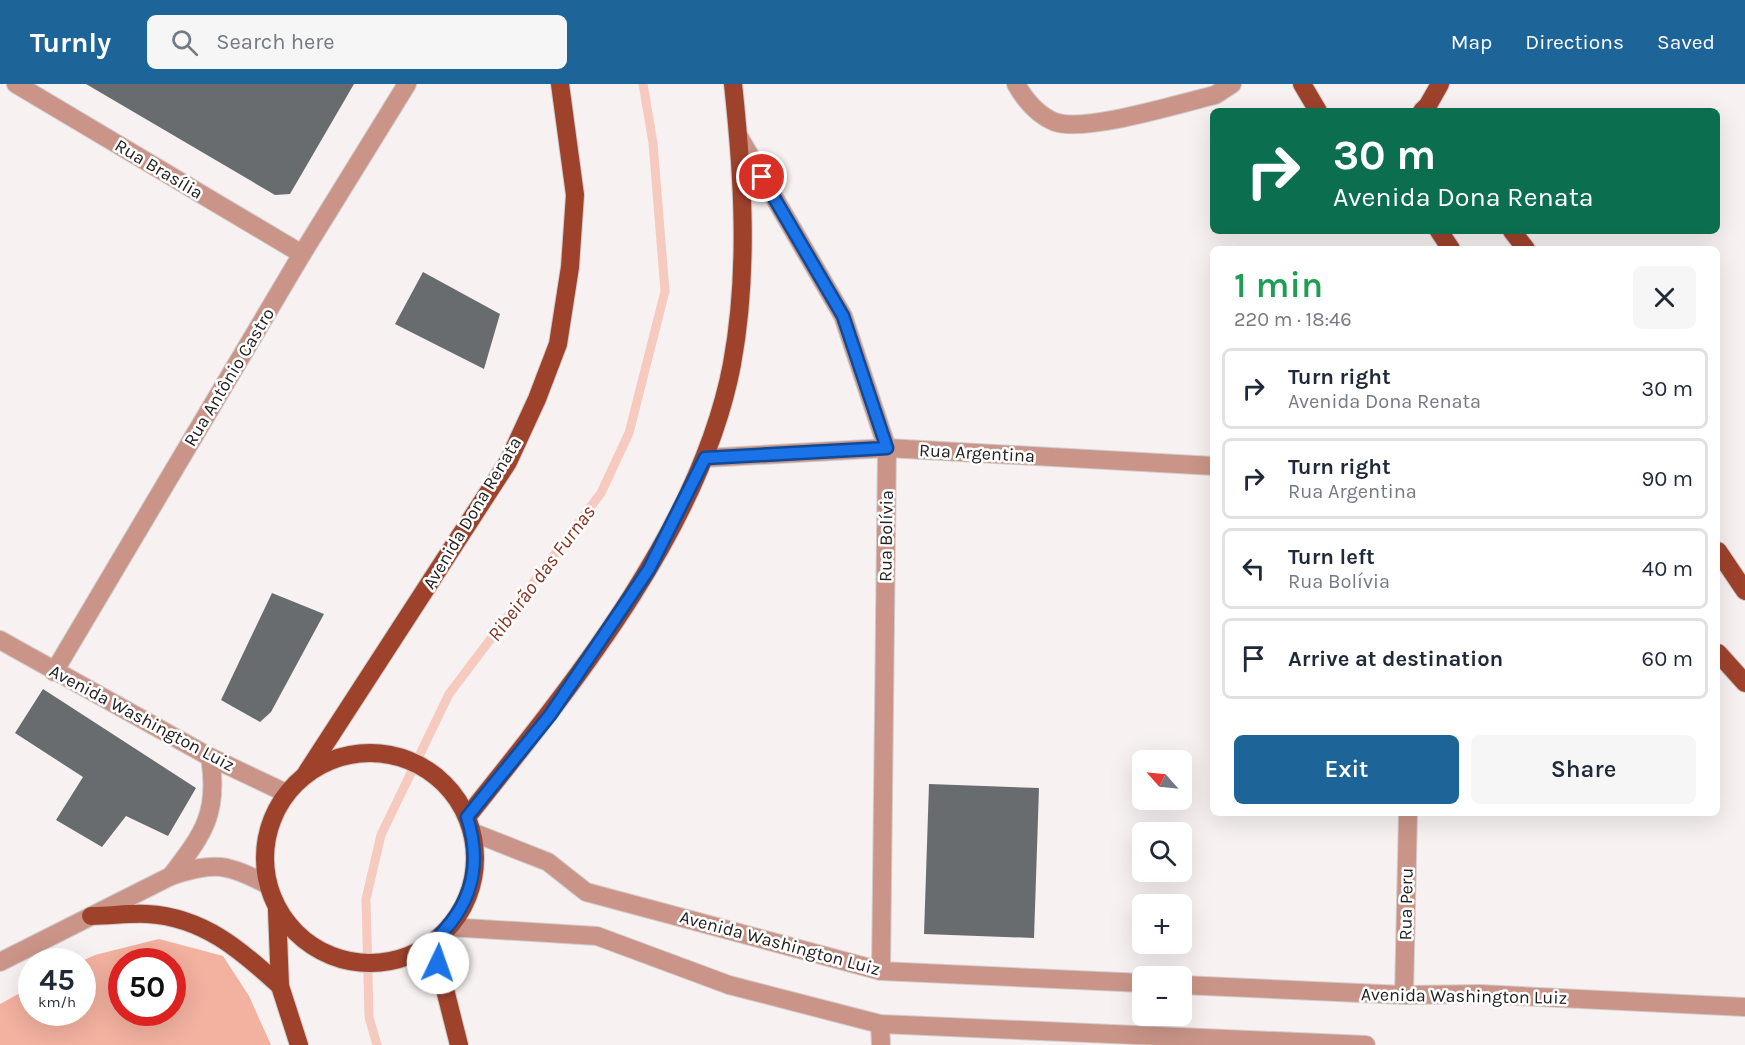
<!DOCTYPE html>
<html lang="en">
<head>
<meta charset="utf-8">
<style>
	:root { --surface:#fff; --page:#f6f6f7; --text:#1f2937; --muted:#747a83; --line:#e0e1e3; --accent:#1d6599 }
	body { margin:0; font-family:Karla,sans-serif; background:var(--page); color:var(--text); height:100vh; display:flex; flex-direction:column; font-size:22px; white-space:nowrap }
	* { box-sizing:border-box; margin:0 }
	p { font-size:20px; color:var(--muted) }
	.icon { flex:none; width:33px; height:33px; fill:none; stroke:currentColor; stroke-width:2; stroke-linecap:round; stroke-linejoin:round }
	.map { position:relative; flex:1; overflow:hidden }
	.drawer { position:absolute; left:1210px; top:162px; width:510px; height:570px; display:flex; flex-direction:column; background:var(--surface); border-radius:9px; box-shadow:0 6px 24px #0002 }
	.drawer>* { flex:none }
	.banner { position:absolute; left:1210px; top:24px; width:510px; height:126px; border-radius:9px; box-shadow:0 6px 24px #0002; background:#0b6e4f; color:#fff; overflow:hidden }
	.needle { width:39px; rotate:297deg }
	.fabs { position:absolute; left:1132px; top:666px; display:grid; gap:12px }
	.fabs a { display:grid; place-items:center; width:60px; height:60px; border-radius:9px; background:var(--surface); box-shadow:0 6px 24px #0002; font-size:30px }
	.speed { position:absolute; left:18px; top:864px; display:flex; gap:12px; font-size:30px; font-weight:700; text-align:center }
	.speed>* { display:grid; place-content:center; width:78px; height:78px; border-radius:50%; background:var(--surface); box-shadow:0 6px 24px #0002; line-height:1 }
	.speed small { font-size:15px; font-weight:400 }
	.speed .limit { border:9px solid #d22; background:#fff; color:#111 }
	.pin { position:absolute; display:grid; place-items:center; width:51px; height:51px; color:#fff; margin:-26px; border:3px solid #fff; border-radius:50%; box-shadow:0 2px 6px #0007 }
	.me { position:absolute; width:66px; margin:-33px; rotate:3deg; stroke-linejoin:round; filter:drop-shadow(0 0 4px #0008) }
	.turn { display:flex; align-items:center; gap:21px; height:126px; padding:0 24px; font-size:27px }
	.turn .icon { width:78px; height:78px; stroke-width:2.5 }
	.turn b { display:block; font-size:42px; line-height:51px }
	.round { display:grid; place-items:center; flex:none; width:63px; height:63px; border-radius:9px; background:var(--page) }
	.head { display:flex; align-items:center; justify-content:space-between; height:102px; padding:0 24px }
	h1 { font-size:36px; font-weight:600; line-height:45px; color:#1e9e55 }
	.primary-button { display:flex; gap:12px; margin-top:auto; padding:12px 24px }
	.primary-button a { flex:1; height:69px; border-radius:9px; background:var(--accent); color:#fff; font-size:24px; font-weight:600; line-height:69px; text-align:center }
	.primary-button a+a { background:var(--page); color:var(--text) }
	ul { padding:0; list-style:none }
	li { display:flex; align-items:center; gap:18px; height:81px; margin:0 12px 9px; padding:0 12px; border:3px solid var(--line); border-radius:9px }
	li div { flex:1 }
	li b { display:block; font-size:22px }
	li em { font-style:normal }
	header { display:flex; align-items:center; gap:36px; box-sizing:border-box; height:84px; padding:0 30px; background:var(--accent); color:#fff }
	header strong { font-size:28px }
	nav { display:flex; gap:33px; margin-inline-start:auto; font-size:21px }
	.search { width:420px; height:54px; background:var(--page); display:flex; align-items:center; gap:15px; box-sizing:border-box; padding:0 21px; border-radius:9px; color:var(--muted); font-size:22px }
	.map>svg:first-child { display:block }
</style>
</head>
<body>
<header>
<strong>Turnly</strong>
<div class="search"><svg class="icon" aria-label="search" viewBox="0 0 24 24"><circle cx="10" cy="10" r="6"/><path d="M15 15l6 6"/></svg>Search here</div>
<nav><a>Map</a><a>Directions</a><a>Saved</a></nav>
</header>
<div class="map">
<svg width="1745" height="961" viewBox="0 0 1745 961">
	<rect width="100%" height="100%" fill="#f7f2f1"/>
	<path fill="#f3b19f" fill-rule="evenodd" d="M159 855 223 872 249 912 271 961H0V920L31 903 32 928H82V877L95 871ZM122 878H172V928H122Z"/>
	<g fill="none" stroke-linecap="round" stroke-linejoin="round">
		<path stroke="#f6cabe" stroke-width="9" d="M377 961 369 933 366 815 381 751 449 610 601 409 629 349 665 207 653 59 643 0"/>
	</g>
	<g fill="#696c6f">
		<path d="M86 0H354L290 110 275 111Z"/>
		<path d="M423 188 500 230 484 285 395 240Z"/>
		<path d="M272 509 324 530 271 628 260 638 221 616Z"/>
		<path d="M43 605 196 704 168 752 126 732 102 763 56 736 83 693 15 649Z"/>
		<path d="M929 700 1039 704 1034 854 924 850Z"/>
	</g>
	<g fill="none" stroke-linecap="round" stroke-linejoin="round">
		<defs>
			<g id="minor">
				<path d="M16 0 302 170"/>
				<path d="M1016 0C1025 16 1037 31 1055 38 1085 49 1181 19 1215 11L1232 0"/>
				<path d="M739 53 843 232 887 364 881 887"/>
				<path d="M705 374 887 364 1214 382"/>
				<path d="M0 556 210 673 286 709"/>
				<path d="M54 588 302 170 407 0"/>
				<path d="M472 748 548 778 586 808 881 887 1143 899"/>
				<path d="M171 792C204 749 219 729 210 673"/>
				<path d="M449 843 597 852 729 901 880 940 1366 961"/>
				<path d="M0 878 171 792C215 777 227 780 268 801"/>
				<path d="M1182 901 1404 911 1480 910 1745 923"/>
				<path d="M1404 911 1408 729"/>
				<path d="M880 940 881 961"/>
			</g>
			<g id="major">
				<path d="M1302 0 1318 27"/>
				<path d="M1422 27 1428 21 1440 0"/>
				<path d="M1439 147 1451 165"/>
				<path d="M1512 147 1526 165"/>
				<path d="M1718 467 1745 507"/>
				<path d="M1718 569 1745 599"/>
				<circle cx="370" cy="774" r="105"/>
				<path d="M307 688 508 378 537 315 558 260 570 183 575 111 560 0"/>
				<path d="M467 733C570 604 701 445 732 280 749 188 743 92 733 0"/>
				<path d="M277 826 280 902 299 961"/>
				<path d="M91 832C110 832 129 829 147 830 203 833 241 866 280 902"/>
				<path d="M433 858 459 961"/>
			</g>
		</defs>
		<use href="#minor" stroke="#d1cccb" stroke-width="20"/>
		<use href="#major" stroke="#d1cccb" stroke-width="20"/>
		<use href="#minor" stroke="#ca9588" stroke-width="18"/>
		<use href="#major" stroke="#9e422c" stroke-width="18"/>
	</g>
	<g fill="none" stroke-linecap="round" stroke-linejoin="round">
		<defs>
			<path id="route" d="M438 879 433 858C471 823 483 783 467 733L550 631 649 485 705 374 887 364 843 232 762 93"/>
		</defs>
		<use href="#route" stroke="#114b97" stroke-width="15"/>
		<use href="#route" stroke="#1a73e8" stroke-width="10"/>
	</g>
	<g text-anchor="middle" stroke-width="5" stroke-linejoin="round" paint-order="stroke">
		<g font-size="18" fill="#222120" stroke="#fff">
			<text transform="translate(159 85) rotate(31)" y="6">Rua Brasília</text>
			<text transform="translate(229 293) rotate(-59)" y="6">Rua Antônio Castro</text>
			<text transform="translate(977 369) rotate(3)" y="6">Rua Argentina</text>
			<text transform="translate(472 429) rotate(-59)" y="6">Avenida Dona Renata</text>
			<text transform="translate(886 452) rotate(-89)" y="6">Rua Bolívia</text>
			<text transform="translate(142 634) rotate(28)" y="6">Avenida Washington Luiz</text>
			<text transform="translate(1406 820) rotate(-89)" y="6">Rua Peru</text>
			<text transform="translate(780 859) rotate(15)" y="6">Avenida Washington Luiz</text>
			<text transform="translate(1464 912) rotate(1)" y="6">Avenida Washington Luiz</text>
		</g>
		<g font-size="20" font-style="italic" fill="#85311d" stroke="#fff">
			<text transform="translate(541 489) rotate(-53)" y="7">Ribeirão das Furnas</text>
		</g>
	</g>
</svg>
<div class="fabs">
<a><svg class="needle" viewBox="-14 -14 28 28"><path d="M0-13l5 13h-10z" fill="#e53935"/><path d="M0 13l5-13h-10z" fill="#747a83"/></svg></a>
<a><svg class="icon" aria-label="search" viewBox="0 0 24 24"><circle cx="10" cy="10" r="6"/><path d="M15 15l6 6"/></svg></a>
<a>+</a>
<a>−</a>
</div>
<div class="speed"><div>45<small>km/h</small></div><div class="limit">50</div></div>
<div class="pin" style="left:762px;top:93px;background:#d93025"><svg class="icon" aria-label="arrive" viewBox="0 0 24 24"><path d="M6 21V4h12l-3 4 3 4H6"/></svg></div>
<svg class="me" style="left:438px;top:879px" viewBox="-20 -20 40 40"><circle r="19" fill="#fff"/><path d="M0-13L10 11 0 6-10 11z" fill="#1a73e8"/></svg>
<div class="banner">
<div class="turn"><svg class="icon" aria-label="right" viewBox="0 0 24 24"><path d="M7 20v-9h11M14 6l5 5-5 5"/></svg><div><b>30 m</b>Avenida Dona Renata</div></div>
</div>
<section class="drawer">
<div class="head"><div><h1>1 min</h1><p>220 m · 18:46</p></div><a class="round"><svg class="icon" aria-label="close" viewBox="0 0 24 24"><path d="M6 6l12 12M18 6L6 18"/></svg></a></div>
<ul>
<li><svg class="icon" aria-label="right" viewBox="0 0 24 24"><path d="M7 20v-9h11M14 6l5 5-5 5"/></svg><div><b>Turn right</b><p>Avenida Dona Renata</p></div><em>30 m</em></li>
<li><svg class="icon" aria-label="right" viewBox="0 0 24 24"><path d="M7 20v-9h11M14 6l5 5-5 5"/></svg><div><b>Turn right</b><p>Rua Argentina</p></div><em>90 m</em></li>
<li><svg class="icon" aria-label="left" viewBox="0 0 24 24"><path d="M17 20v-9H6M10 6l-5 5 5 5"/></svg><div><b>Turn left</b><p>Rua Bolívia</p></div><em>40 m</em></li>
<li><svg class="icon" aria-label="arrive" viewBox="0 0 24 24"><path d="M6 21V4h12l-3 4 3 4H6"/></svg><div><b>Arrive at destination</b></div><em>60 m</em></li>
</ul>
<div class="primary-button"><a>Exit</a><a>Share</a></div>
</section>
</div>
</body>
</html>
